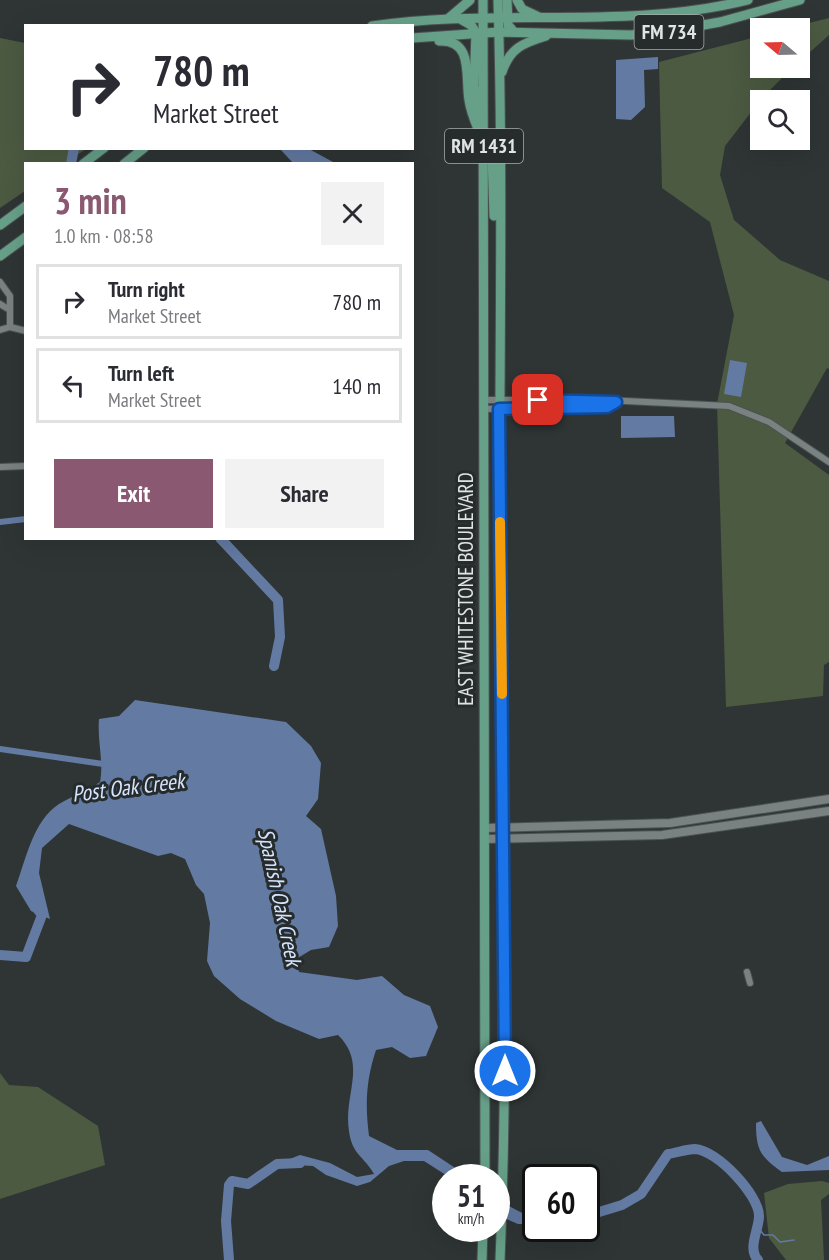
<!DOCTYPE html>
<html lang="en">
<head>
<meta charset="utf-8">
<style>
	:root { --surface:#fff; --page:#f2f2f3; --text:#2b2b33; --muted:#7c7c81; --line:#e1e1e2; --accent:#8a5870 }
	body { margin:0; font-family:"PT Sans Narrow",sans-serif; background:var(--page); color:var(--text); height:100vh; display:flex; flex-direction:column; font-size:22px; white-space:nowrap }
	* { box-sizing:border-box; margin:0 }
	p { font-size:20px; color:var(--muted) }
	.icon { flex:none; width:33px; height:33px; fill:none; stroke:currentColor; stroke-width:2; stroke-linecap:round; stroke-linejoin:round }
	.map { position:relative; flex:1; overflow:hidden }
	.side { position:absolute; left:24px; top:162px; width:390px; height:378px; display:flex; flex-direction:column; background:var(--surface); border-radius:0px; box-shadow:0 6px 24px #0002 }
	.side>* { flex:none }
	.guide { position:absolute; left:24px; top:24px; width:390px; height:126px; border-radius:0px; box-shadow:0 6px 24px #0002; background:#fff; color:var(--text); overflow:hidden }
	.needle { width:39px; rotate:289deg }
	.buttons { position:absolute; left:750px; top:18px; display:grid; gap:12px }
	.buttons a { display:grid; place-items:center; width:60px; height:60px; border-radius:0px; background:var(--surface); box-shadow:0 6px 24px #0002; font-size:30px }
	.speed { position:absolute; left:432px; top:1164px; display:flex; gap:12px; font-size:30px; font-weight:700; text-align:center }
	.speed>* { display:grid; place-content:center; width:78px; height:78px; border-radius:50%; background:var(--surface); box-shadow:0 6px 24px #0002; line-height:1 }
	.speed small { font-size:15px; font-weight:400 }
	.speed .limit { border:3px solid #111; border-radius:9px; background:#fff; color:#111 }
	.pin { position:absolute; display:grid; place-items:center; width:51px; height:51px; color:#fff; margin:-26px; border-radius:12px; box-shadow:0 3px 9px #0006 }
	.me { position:absolute; width:66px; margin:-33px; rotate:0deg; stroke-linejoin:round; filter:drop-shadow(0 0 4px #0008) }
	.turn { display:flex; align-items:center; gap:21px; height:126px; padding:0 30px; font-size:27px }
	.turn .icon { width:78px; height:78px; stroke-width:2.5 }
	.turn b { display:block; font-size:42px; line-height:51px }
	.round { display:grid; place-items:center; flex:none; width:63px; height:63px; border-radius:0px; background:var(--page) }
	.overview { display:flex; align-items:center; justify-content:space-between; height:102px; padding:0 30px }
	h1 { font-size:36px; font-weight:600; line-height:45px; color:var(--accent) }
	.cta { display:flex; gap:12px; margin-top:auto; padding:12px 30px }
	.cta a { flex:1; height:69px; border-radius:0px; background:var(--accent); color:#fff; font-size:24px; font-weight:600; line-height:69px; text-align:center }
	.cta a+a { background:var(--page); color:var(--text) }
	ul { padding:0; list-style:none }
	li { display:flex; align-items:center; gap:18px; height:75px; margin:0 12px 9px; padding:0 18px; border:3px solid var(--line); border-radius:0px }
	li div { flex:1 }
	li b { display:block; font-size:22px }
	li em { font-style:normal }
	.map>svg:first-child { display:block }
</style>
</head>
<body>
<div class="map">
<svg width="829" height="1260" viewBox="0 0 829 1260">
	<rect width="100%" height="100%" fill="#2f3535"/>
	<g fill="#4c5a42">
		<path d="M829 18V35L800 61V28H789Z"/>
		<path d="M760 36V68H792L762 98 725 146 720 175 734 220 780 260 829 281V369L827 368 785 443 829 475V662L824 665 823 696 726 707 717 404 734 315 710 222 662 188 659 62Z"/>
		<path d="M0 38 25 43 26 148 86 149 65 163 26 164 25 191 0 208Z"/>
		<path d="M0 1073 9 1085 38 1087 98 1126 105 1165 0 1199Z"/>
		<path d="M822 1181 829 1183V1194L821 1200 824 1260H786L769 1238 764 1193 788 1184Z"/>
	</g>
	<g fill="#637aa2">
		<path d="M658 57V69L644 70 645 107 631 120 616 119V60Z"/>
		<path d="M280 149H309L335 163H293Z"/>
		<path d="M730 360 747 363 741 397 724 394Z"/>
		<path d="M621 416H674L675 437 621 438Z"/>
		<path d="M135 700 286 722 311 746 321 763 318 799 306 816 321 829 336 896 338 926 329 947 311 950 296 959 299 972 357 980 382 976 404 995 430 1006 438 1027 426 1056 410 1058 392 1047 376 1050C366 1080 365 1105 369 1136L397 1150H428L469 1177H449L424 1161H404L389 1166 370 1182 357 1186 326 1175 313 1166 277 1164 300 1155 330 1163 357 1177 374 1174C364 1156 352 1155 349 1131 343 1095 368 1064 338 1035L319 1039 276 1021 240 999 214 976 207 961 210 923 204 894 196 885 185 859 171 853 158 856 69 824 42 848 39 873 50 919 31 911 16 886C26 859 33 821 59 804 72 796 87 791 100 782 104 761 97 741 99 719L119 716Z"/>
		<path d="M761 1121 782 1157 807 1165 829 1156V1170L782 1172C760 1156 756 1150 756 1123Z"/>
		<path d="M496 1199 524 1214 535 1215V1224H518L497 1215Z"/>
	</g>
	<g fill="none" stroke-linecap="round" stroke-linejoin="round">
		<path stroke="#637aa2" stroke-width="1.5" d="M757 1226 764 1235H773L780 1242 794 1240"/>
		<g stroke="#637aa2" stroke-width="6">
			<path d="M0 522 26 519"/>
			<path d="M0 749 110 765"/>
		</g>
		<g stroke="#637aa2" stroke-width="10">
			<path d="M71 164 74 148"/>
			<path d="M220 538 278 600 280 637 274 666"/>
			<path d="M0 955 26 957 42 915 34 905"/>
			<path d="M586 1216 622 1205 641 1194 668 1154C676 1153 687 1149 695 1149 717 1150 759 1195 759 1216 759 1230 747 1248 758 1260"/>
			<path d="M229 1260 226 1221 229 1185 232 1181 248 1184 277 1164 300 1163"/>
		</g>
		<defs>
			<g id="minor">
				<path d="M0 282 10 296V327"/>
				<path d="M0 304 10 310"/>
				<path d="M0 330 10 327 26 331"/>
				<path d="M483 400H605L729 406 769 422 829 462"/>
				<path d="M483 409 607 407 615 403"/>
				<path d="M0 467 26 466"/>
				<path d="M747 972 750 983"/>
			</g>
			<g id="tertiary">
				<path d="M486 828 670 823 829 799"/>
				<path d="M486 839 662 835 829 811"/>
			</g>
			<g id="primary">
				<path d="M483 0 485 1178"/>
				<path d="M498 0C504 202 498 405 500 608 503 825 509 1043 500 1260"/>
				<path d="M507 0 508 25 514 32"/>
				<path d="M517 0 522 9 539 17"/>
				<path d="M449 18 470 0"/>
				<path d="M462 20 471 25 476 33 474 86 482 121"/>
				<path d="M372 26C497 7 624 31 748 0"/>
				<path d="M412 38 499 32 631 35 665 32 720 22 800 0"/>
				<path d="M439 41C474 39 465 77 469 100 471 115 478 128 483 141"/>
				<path d="M502 72C510 48 523 43 546 36"/>
				<path d="M487 134 492 154 494 216"/>
				<path d="M83 164 104 148"/>
				<path d="M124 164 144 148"/>
				<path d="M0 225 26 206"/>
				<path d="M0 256 26 237"/>
				<path d="M482 1260 483 1228"/>
			</g>
		</defs>
		<use href="#minor" stroke="#4b5151" stroke-width="8"/>
		<use href="#tertiary" stroke="#4b5151" stroke-width="10"/>
		<use href="#primary" stroke="#4b5151" stroke-width="11"/>
		<use href="#minor" stroke="#7a8181" stroke-width="6"/>
		<use href="#tertiary" stroke="#7a8181" stroke-width="8"/>
		<use href="#primary" stroke="#67a089" stroke-width="9"/>
	</g>
	<g fill="none" stroke-linecap="round" stroke-linejoin="round">
		<defs>
			<path id="route" d="M505 1071 499 409 607 407 616 402 538 400"/>
		</defs>
		<use href="#route" stroke="#114b97" stroke-width="15"/>
		<use href="#route" stroke="#1a73e8" stroke-width="10"/>
		<path stroke="#f59e0b" stroke-width="10" d="M500 522 502 694"/>
	</g>
	<g text-anchor="middle" stroke-width="6" stroke-linejoin="round" paint-order="stroke">
		<g fill="#262b2b" stroke="#a8acac" stroke-width="1.5">
			<rect x="634.5" y="15" width="69" height="34" rx="4.5"/>
			<rect x="445" y="129" width="78" height="34" rx="4.5"/>
		</g>
		<g font-size="20" font-weight="bold" fill="#e0e4e4">
			<text x="669" y="39">FM 734</text>
			<text x="484" y="153">RM 1431</text>
		</g>
		<g font-size="21" fill="#e0e4e4" stroke="#262b2b">
			<text transform="translate(466 589) rotate(-90)" y="7">EAST WHITESTONE BOULEVARD</text>
		</g>
		<g font-size="22" font-style="italic" fill="#d5e4fe" stroke="#262b2b">
			<text transform="translate(128 787) rotate(-7)" y="8">Post Oak Creek</text>
			<text transform="translate(280 897) rotate(78)" y="8">Spanish Oak Creek</text>
		</g>
	</g>
</svg>
<div class="buttons">
<a><svg class="needle" viewBox="-14 -14 28 28"><path d="M0-13l5 13h-10z" fill="#e53935"/><path d="M0 13l5-13h-10z" fill="#7c7c81"/></svg></a>
<a><svg class="icon" aria-label="search" viewBox="0 0 24 24"><circle cx="10" cy="10" r="6"/><path d="M15 15l6 6"/></svg></a>
</div>
<div class="speed"><div>51<small>km/h</small></div><div class="limit">60</div></div>
<div class="pin" style="left:538px;top:400px;background:#d93025"><svg class="icon" aria-label="arrive" viewBox="0 0 24 24"><path d="M6 21V4h12l-3 4 3 4H6"/></svg></div>
<svg class="me" style="left:505px;top:1071px" viewBox="-20 -20 40 40"><circle r="17" fill="#1a73e8" stroke="#fff" stroke-width="3"/><path d="M0-11L8 9 0 5-8 9z" fill="#fff"/></svg>
<div class="guide">
<div class="turn"><svg class="icon" aria-label="right" viewBox="0 0 24 24"><path d="M7 20v-9h11M14 6l5 5-5 5"/></svg><div><b>780 m</b>Market Street</div></div>
</div>
<section class="side">
<div class="overview"><div><h1>3 min</h1><p>1.0 km · 08:58</p></div><a class="round"><svg class="icon" aria-label="close" viewBox="0 0 24 24"><path d="M6 6l12 12M18 6L6 18"/></svg></a></div>
<ul>
<li><svg class="icon" aria-label="right" viewBox="0 0 24 24"><path d="M7 20v-9h11M14 6l5 5-5 5"/></svg><div><b>Turn right</b><p>Market Street</p></div><em>780 m</em></li>
<li><svg class="icon" aria-label="left" viewBox="0 0 24 24"><path d="M17 20v-9H6M10 6l-5 5 5 5"/></svg><div><b>Turn left</b><p>Market Street</p></div><em>140 m</em></li>
</ul>
<div class="cta"><a>Exit</a><a>Share</a></div>
</section>
</div>
</body>
</html>
